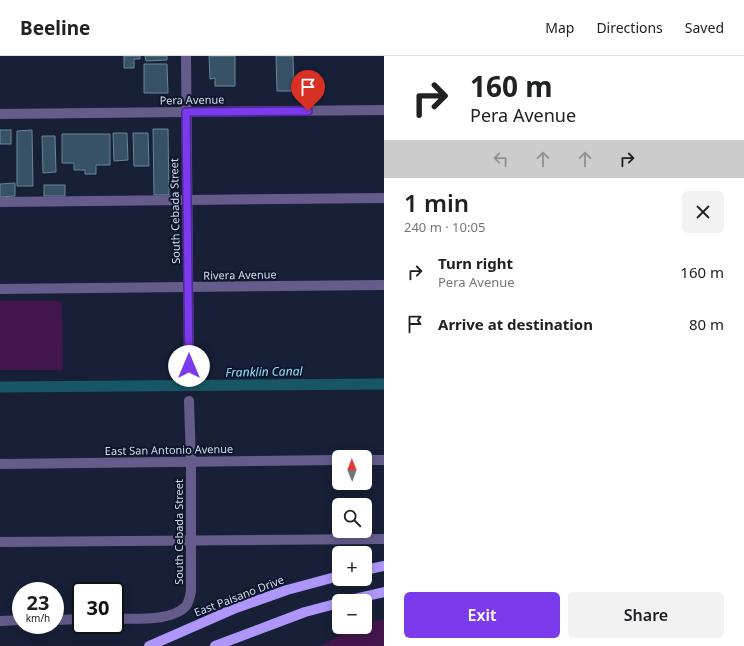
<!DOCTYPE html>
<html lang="en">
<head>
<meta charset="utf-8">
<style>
	:root { --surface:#fff; --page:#f2f2f2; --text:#202124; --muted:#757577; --line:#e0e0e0; --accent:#7c3aed }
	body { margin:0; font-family:"Noto Sans",sans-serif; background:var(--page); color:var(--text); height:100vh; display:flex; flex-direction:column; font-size:15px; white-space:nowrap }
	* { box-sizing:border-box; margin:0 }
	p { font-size:13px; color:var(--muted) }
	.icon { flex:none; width:22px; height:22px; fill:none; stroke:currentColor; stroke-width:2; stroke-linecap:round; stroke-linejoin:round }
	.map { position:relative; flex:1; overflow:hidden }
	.sheet { display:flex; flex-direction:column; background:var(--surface); width:360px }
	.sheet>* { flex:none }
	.banner { background:#fff; color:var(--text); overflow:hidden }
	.needle { width:26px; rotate:359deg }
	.controls { position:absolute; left:332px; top:394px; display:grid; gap:8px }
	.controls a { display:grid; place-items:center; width:40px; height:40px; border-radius:6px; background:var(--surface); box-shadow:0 2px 10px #0003; font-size:20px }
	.speed { position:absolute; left:12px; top:526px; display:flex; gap:8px; font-size:20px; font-weight:700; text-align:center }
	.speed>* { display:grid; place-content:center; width:52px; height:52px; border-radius:50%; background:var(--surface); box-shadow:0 2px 10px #0003; line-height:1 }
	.speed small { font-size:10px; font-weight:400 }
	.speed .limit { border:2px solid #111; border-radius:6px; background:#fff; color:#111 }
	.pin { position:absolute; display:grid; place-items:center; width:34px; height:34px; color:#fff; margin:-41px -17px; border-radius:50% 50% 50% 0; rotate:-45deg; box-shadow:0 0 4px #0007 }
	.pin .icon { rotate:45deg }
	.me { position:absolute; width:44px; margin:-22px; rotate:0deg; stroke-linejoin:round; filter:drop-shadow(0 0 3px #0008) }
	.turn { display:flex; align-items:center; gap:14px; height:84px; padding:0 20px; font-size:18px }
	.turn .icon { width:52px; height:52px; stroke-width:2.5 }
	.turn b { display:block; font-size:28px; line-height:34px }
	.lanes { display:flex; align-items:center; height:38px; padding:0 20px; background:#0003; justify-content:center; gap:20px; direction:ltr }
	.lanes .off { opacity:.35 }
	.round { display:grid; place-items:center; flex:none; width:42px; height:42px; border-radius:6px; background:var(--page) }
	.summary { display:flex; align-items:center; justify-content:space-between; height:68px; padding:0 20px }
	h1 { font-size:24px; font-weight:600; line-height:30px }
	.cta { display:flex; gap:8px; margin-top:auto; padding:8px 20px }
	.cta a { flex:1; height:46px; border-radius:6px; background:var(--accent); color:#fff; font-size:16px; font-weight:600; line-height:46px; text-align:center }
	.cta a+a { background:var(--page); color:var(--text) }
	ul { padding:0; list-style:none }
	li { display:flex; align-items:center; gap:12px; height:52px; padding:0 20px }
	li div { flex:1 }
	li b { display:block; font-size:15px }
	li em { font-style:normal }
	header { display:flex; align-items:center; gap:24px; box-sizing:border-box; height:56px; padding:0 20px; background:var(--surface); border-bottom:1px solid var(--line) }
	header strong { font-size:19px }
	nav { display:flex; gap:22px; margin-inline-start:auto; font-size:14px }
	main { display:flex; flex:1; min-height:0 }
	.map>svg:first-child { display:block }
</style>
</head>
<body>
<header>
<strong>Beeline</strong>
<nav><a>Map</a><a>Directions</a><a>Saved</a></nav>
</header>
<main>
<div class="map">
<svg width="384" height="590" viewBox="0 0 384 590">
	<rect width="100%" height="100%" fill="#172037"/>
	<g fill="#43174d">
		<path d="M0 245H59L62 249 63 314H0Z"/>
		<path d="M384 563V590H320L356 571H365V567Z"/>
	</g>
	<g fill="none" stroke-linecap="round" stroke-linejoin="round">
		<path stroke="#175765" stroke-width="11" d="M0 331 384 328"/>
	</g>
	<g fill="#375267" stroke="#68859b">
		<path d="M124 0H140V3H134V12H124Z"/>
		<path d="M145 0H167V4L146 5Z"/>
		<path d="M209 0H235V30H215V22L210 23Z"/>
		<path d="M276 0H293L294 35H277Z"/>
		<path d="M144 8H167L168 37H144Z"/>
		<path d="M153 73H168L169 139H154Z"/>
		<rect x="0" y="74" width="11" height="14"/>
		<path d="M32 74 33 130H17V75Z"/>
		<path d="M113 77H127L128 104 114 105Z"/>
		<path d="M133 77H148L149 110H134Z"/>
		<path d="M62 78H110V109H96V118H85V114H74V107H62Z"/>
		<path d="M42 80H55L56 116 43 117Z"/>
		<path d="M15 127V140L0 141V128Z"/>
		<rect x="44" y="129" width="21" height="11"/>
	</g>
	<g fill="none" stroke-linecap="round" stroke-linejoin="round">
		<g stroke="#665c8c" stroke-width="10">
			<path d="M186 0 189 310"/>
			<path d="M0 58 384 54"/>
			<path d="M0 146 384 142"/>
			<path d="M0 233 384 229"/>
			<path d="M365 404H384"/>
			<path d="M0 408 339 404"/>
			<path d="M0 486 384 483"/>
			<path d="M115 563C134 562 172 566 186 550 189 546 190 541 191 535V406L189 345"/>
			<path d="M55 564 81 563"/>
			<path d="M0 565 21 564"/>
		</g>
		<g stroke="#ae96fb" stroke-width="10">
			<path d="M365 514 384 510"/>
			<path d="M345 545 384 536"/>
			<path d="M149 590 236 552 287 534 339 520"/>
			<path d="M215 590 305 556 339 547"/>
		</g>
	</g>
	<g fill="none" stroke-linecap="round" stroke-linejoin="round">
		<defs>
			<path id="route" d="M189 310 186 56 308 55"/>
		</defs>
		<use href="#route" stroke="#51269a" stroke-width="10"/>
		<use href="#route" stroke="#7c3aed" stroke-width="7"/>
	</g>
	<g text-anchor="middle" stroke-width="4" stroke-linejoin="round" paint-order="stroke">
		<g font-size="11" fill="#d4dbec" stroke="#0e162d">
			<text transform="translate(192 44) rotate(-1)" y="4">Pera Avenue</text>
			<text transform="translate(175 155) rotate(-91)" y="4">South Cebada Street</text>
			<text transform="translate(240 219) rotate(-1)" y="4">Rivera Avenue</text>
			<text transform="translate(169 394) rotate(-1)" y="4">East San Antonio Avenue</text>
			<text transform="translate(179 476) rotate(-90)" y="4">South Cebada Street</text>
			<text transform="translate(239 540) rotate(-21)" y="4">East Paisano Drive</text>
		</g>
		<g font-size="12" font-style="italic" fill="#90e0f5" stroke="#0e162d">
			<text transform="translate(264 316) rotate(-1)" y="4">Franklin Canal</text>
		</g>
	</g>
</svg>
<div class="controls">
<a><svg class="needle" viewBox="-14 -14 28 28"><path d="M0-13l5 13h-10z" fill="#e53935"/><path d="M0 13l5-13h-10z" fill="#757577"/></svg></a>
<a><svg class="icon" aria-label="search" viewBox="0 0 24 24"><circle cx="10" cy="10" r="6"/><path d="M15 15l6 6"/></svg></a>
<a>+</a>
<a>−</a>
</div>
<div class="speed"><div>23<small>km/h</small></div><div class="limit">30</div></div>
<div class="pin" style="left:308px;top:55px;background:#d93025"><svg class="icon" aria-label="arrive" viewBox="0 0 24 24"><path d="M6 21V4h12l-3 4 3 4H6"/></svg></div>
<svg class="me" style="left:189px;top:310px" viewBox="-20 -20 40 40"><circle r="19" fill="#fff"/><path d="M0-13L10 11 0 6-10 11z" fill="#7c3aed"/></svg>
</div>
<section class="sheet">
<div class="banner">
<div class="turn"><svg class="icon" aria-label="right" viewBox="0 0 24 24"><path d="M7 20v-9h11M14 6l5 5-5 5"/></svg><div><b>160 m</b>Pera Avenue</div></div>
<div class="lanes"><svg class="icon off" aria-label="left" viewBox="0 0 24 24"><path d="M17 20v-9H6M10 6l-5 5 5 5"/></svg><svg class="icon off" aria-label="ahead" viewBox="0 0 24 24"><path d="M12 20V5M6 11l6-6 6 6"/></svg><svg class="icon off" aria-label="ahead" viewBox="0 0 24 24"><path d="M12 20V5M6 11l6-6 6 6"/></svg><svg class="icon" aria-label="right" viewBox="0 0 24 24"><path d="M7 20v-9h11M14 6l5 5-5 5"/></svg></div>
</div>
<div class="summary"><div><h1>1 min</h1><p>240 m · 10:05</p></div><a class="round"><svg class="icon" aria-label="close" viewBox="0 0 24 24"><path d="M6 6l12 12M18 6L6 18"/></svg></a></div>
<ul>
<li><svg class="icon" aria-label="right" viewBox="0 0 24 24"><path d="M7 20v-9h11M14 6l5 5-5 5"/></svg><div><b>Turn right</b><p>Pera Avenue</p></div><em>160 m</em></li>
<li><svg class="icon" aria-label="arrive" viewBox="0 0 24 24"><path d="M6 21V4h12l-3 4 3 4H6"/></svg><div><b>Arrive at destination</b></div><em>80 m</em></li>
</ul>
<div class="cta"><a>Exit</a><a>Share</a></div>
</section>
</main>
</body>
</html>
